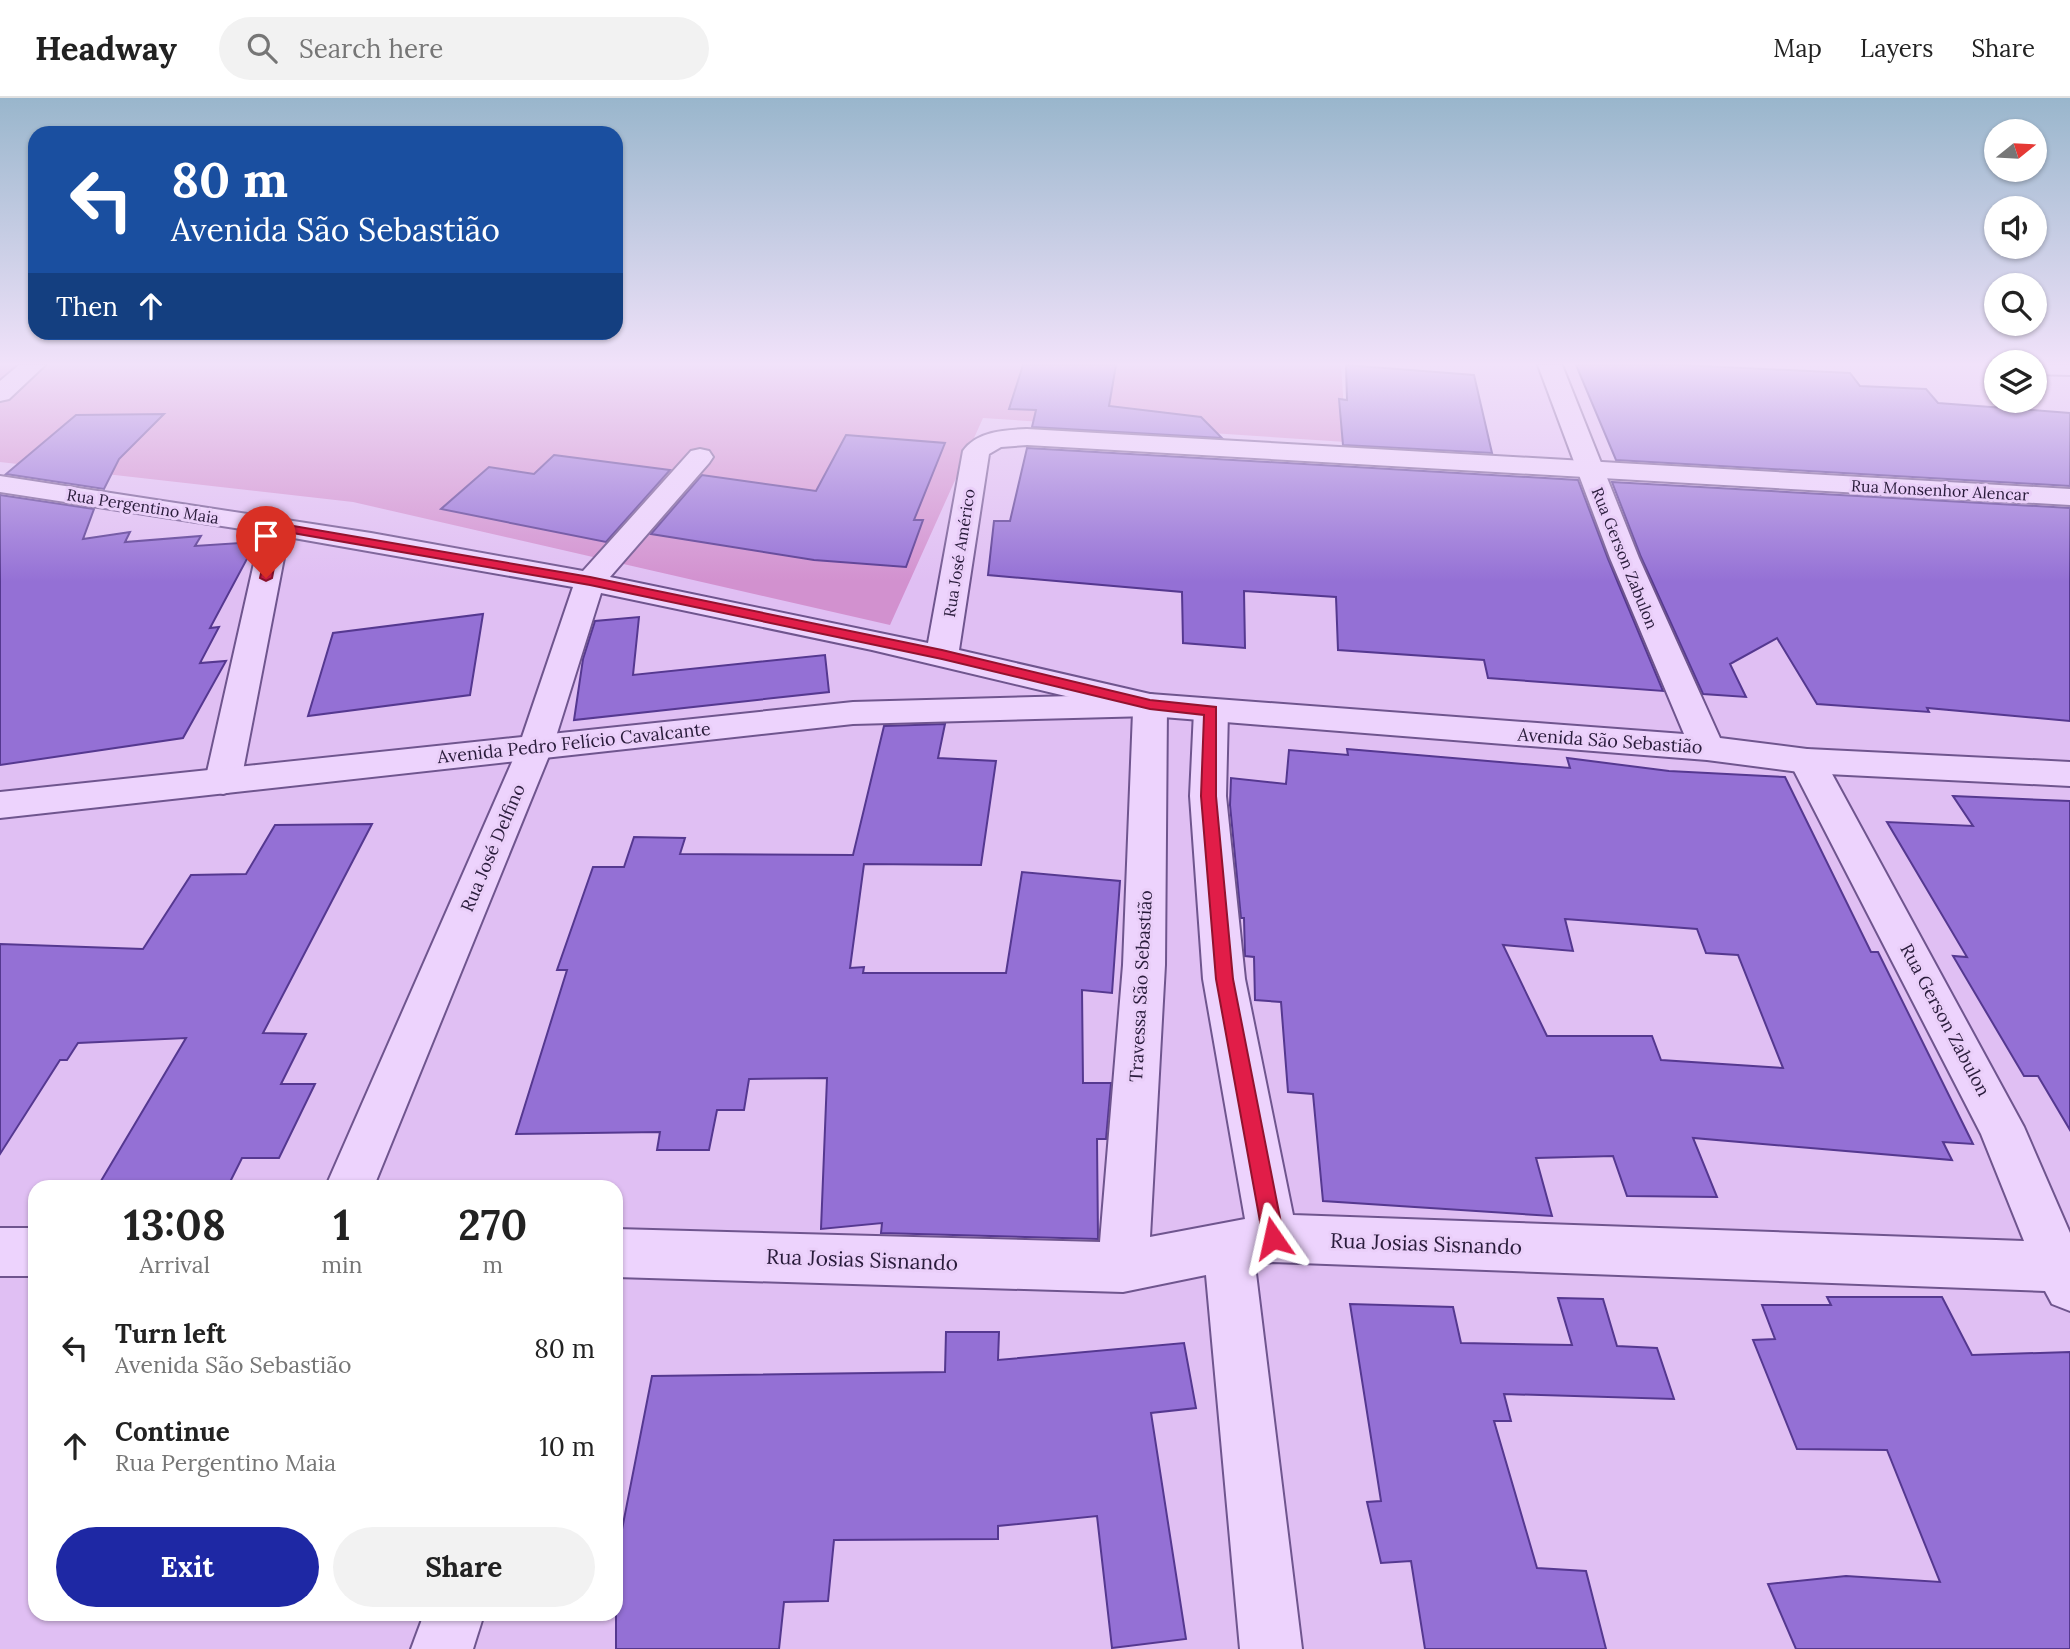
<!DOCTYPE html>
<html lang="en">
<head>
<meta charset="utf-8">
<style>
	:root { --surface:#fff; --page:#f2f2f2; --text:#222; --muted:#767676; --line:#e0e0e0; --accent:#1e28a4 }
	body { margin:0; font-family:Lora,serif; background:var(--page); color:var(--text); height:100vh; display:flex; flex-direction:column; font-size:26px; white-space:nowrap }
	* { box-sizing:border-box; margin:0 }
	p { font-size:23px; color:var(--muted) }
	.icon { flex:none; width:38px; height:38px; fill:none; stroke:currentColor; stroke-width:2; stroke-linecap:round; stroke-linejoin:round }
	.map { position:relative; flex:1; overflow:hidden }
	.sheet { position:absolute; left:28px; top:1082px; width:595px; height:441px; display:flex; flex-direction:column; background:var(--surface); border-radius:21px; box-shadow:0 2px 5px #0004 }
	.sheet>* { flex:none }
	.guide { position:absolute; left:28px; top:28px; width:595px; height:214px; border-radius:21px; box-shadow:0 2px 5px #0004; background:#1a4fa0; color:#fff; overflow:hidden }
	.needle { width:46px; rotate:72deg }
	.fabs { position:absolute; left:1984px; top:21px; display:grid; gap:14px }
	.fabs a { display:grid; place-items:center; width:63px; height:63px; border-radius:50%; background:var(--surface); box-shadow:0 2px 5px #0004; font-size:35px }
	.pin { position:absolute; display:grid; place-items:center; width:60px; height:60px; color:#fff; margin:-72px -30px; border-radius:50% 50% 50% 0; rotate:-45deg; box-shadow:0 0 7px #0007 }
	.pin .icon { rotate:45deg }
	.me { position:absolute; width:77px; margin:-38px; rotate:349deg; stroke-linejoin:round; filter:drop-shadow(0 0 5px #0008) }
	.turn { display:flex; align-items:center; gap:24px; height:147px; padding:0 28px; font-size:32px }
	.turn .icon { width:91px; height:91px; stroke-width:2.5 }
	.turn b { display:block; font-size:49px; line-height:60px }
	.then { display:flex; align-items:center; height:66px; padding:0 28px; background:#0003; gap:14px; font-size:26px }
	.eta { display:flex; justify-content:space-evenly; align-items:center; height:119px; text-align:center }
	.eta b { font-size:42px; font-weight:800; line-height:49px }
	.action { display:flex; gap:14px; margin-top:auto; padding:14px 28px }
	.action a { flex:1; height:80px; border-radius:42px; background:var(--accent); color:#fff; font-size:28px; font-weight:800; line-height:80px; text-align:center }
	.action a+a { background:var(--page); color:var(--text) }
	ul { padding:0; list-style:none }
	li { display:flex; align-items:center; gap:21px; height:98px; padding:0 28px }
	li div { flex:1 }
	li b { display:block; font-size:26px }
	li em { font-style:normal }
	header { display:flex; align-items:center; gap:42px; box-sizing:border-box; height:98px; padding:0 35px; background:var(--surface); border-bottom:2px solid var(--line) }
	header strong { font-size:33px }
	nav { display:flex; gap:38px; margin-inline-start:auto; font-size:24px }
	.search { width:490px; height:63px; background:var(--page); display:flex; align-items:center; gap:18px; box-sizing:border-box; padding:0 24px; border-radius:38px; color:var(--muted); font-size:26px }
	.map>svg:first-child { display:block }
</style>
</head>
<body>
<header>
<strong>Headway</strong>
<div class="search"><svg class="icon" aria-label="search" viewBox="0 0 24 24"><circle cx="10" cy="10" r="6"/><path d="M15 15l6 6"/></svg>Search here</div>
<nav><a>Map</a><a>Layers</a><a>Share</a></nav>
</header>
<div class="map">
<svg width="2070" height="1551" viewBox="0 0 2070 1551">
	<rect width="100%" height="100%" fill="#e0bff3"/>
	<path fill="#d291cf" d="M0 267H1341L1346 344 983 320 890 527 353 404 0 364Z"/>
	<g fill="#9470d5" stroke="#553890" stroke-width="2" fill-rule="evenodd">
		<path d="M1023 267H1116L1109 308 1201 319 1222 340 1032 329 1036 312 1009 311Z"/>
		<path d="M1346 267 1474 277 1492 355 1343 347 1339 301 1347 302Z"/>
		<path d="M1576 267H1682L1850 275 1860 288 1926 291 1938 305 2070 315V388L1616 362Z"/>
		<path d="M164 316 119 361 104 391 6 376 76 317Z"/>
		<path d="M846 337 945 345 914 422H923L906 469 814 462 651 436 702 377 816 393Z"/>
		<path d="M1027 350 1578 382 1608 461 1663 593 1488 580 1484 562 1338 552 1336 499 1244 493 1245 550 1183 545 1182 494 988 477 994 423H1010Z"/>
		<path d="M554 357 670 372 606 444 441 411 489 369 534 376Z"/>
		<path d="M1612 384 2070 410V623L1927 610 1929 614 1817 606 1777 540 1730 566 1746 599 1703 596 1641 459Z"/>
		<path d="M0 397 94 411 83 441 130 434 125 444 201 438 195 448 256 444 210 530 219 529 200 565 226 563 183 640 0 667Z"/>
		<path d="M483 516 470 597 308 618 333 535Z"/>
		<path d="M639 519 633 577 825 557 829 594 574 622 583 561 595 523Z"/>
		<path d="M945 626 938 660 996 663 981 767 864 766 850 870 864 869 863 875H1006L1022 774 1120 783 1112 895 1082 892 1083 985H1111L1106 1041H1097L1098 1141 881 1135 882 1125 821 1131 827 980 749 981 744 1012H717L709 1052H657L660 1034 516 1036 567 872H557L593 769H624L634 739 685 740 680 756 853 757 884 628Z"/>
		<path d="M1347 651 1570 670 1567 660 1669 673 1785 679 1871 854H1878L1973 1046 1943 1044 1952 1062 1693 1040 1717 1099 1627 1098 1613 1058 1536 1060 1552 1118 1323 1103 1313 996 1288 994 1281 904 1255 902 1254 859 1245 858 1244 820H1241L1230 707 1231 680 1286 686 1289 652 1348 657ZM1565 821 1697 831 1706 855 1738 857 1783 970 1661 962 1652 938H1547L1503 847 1573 853Z"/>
		<path d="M1953 698 2070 703V1032L2038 978H2024L1953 858 1967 859 1887 724 1973 728Z"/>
		<path d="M372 726 263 935 306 936 281 986H315L279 1060H242L228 1088H98L186 940 78 945 67 962H60L0 1056V846L143 851 191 777 246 776 275 727Z"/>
		<path d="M1827 1199H1942L1972 1257 2070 1254V1551H1796L1768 1486 1846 1478 1940 1484 1887 1352 1797 1351 1753 1242 1775 1241 1762 1207H1831Z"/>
		<path d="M1558 1200 1603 1201 1617 1248 1657 1250 1674 1301 1504 1296 1511 1323H1494L1537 1470 1586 1473 1606 1551H1425L1411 1463 1381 1465 1367 1404 1381 1403 1350 1206 1453 1209 1461 1245 1572 1247Z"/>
		<path d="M946 1234H999L998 1262 1184 1245 1196 1310 1151 1315 1186 1541 1112 1550 1097 1418 998 1428V1441L834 1442 828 1503 784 1504 779 1551H616V1462L652 1278 945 1274Z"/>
	</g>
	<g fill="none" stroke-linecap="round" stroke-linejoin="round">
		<defs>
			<g id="minor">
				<path d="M19 267H45L9 301 0 303V283Z"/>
				<path d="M2035 267H2070V277L2035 276Z"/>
				<path d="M1027 331 2070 391V407L1027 347 1001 349 989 356 959 552 1150 596 1162 599 1167 607 1165 867 1150 1139 1245 1121 1203 881 1190 698 1194 613 1199 605 1211 602 1223 605 1228 613 1226 698 1245 881 1293 1117 2024 1143 1981 1036 1789 663 1795 654 1807 651 1819 654 1825 663 2024 1029 2070 1135V1213L2052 1206 2045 1193 1273 1164 1255 1167 1302 1551H1240L1206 1177 1123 1194 616 1179V1131L1100 1144 1123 867 1133 614 872 552 601 495 553 648 374 1088H326L519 648 573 489 288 439 241 683 236 692 223 696 210 692 205 683 261 434 0 394V378L371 435 583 473 691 353 700 351 709 353 713 359 709 365 610 479 928 545 963 353C977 333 1005 332 1027 331Z"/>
				<rect x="0" y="1130" width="35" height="48"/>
				<path d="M424 1516H484L473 1551H411Z"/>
			</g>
			<path id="tertiary" d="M1538 267H1562L1639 460 1720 640 1807 651 2070 664V688L1807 675 1707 662 1150 618 853 626 0 720V694L853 604 1150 596 1684 636 1610 460Z"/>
		</defs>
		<use href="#minor" stroke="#6f558e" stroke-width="4"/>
		<use href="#tertiary" stroke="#6f558e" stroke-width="4"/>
		<use href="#minor" fill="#edd3fd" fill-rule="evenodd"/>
		<use href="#tertiary" fill="#edd3fd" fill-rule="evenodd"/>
	</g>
	<linearGradient id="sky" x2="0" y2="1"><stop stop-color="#99b6cc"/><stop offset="0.55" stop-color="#f1e2fa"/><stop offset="1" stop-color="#f1e2fa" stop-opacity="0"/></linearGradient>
	<rect width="2070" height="484" fill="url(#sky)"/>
	<path fill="#e11d48" stroke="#92132f" stroke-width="2" d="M276 425 590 479 942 552 1150 602 1216 609V698L1233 881 1284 1140 1281 1147 1273 1150 1266 1147 1263 1140 1216 881 1201 698 1204 617 1150 611 942 561 590 487 281 433 272 480 266 483 260 480 271 429Z"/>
	<g text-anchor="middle" stroke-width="6" stroke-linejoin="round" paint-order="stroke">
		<g font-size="16" fill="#291b3b" stroke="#eacff9">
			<text transform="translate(1940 392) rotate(3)" y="6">Rua Monsenhor Alencar</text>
			<text transform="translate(143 408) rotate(9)" y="6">Rua Pergentino Maia</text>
			<text transform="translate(959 455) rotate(-81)" y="6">Rua José Américo</text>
			<text transform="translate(1625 460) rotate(68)" y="6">Rua Gerson Zabulon</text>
		</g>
		<g font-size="18" fill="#291b3b" stroke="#eacff9">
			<text transform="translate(1610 643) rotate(4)" y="6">Avenida São Sebastião</text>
			<text transform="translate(574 645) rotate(-6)" y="6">Avenida Pedro Felício Cavalcante</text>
			<text transform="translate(493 750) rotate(-67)" y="6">Rua José Delfino</text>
			<text transform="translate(1141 888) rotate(-87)" y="6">Travessa São Sebastião</text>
			<text transform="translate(1945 922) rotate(62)" y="6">Rua Gerson Zabulon</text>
		</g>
		<g font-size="21" fill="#291b3b" stroke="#eacff9">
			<text transform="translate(1426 1146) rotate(2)" y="7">Rua Josias Sisnando</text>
			<text transform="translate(862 1162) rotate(2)" y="7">Rua Josias Sisnando</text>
		</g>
	</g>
</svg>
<div class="fabs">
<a><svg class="needle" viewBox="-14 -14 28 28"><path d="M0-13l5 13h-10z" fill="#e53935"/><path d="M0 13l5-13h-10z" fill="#767676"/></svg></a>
<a><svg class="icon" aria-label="sound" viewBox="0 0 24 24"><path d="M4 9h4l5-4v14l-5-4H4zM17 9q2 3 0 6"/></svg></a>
<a><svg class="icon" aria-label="search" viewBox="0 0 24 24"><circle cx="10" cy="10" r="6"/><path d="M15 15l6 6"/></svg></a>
<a><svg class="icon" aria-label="layers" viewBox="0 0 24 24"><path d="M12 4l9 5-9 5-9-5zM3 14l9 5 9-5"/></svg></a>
</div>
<div class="pin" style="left:266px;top:480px;background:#d93025"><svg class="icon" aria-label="arrive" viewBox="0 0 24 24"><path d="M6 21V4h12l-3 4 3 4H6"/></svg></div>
<svg class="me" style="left:1273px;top:1140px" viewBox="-20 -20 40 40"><path d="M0-17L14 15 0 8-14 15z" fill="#e11d48" stroke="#fff" stroke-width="4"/></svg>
<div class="guide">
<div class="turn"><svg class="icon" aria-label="left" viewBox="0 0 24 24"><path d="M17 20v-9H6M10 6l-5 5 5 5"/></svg><div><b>80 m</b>Avenida São Sebastião</div></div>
<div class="then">Then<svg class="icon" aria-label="ahead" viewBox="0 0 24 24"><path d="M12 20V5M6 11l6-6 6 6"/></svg></div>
</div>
<section class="sheet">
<div class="eta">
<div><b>13:08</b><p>Arrival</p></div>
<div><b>1</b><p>min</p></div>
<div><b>270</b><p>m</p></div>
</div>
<ul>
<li><svg class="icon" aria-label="left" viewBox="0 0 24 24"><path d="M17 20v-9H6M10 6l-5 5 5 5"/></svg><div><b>Turn left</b><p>Avenida São Sebastião</p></div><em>80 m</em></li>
<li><svg class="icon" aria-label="ahead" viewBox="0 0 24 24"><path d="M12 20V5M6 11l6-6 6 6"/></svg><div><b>Continue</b><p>Rua Pergentino Maia</p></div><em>10 m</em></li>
</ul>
<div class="action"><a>Exit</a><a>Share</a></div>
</section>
</div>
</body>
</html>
